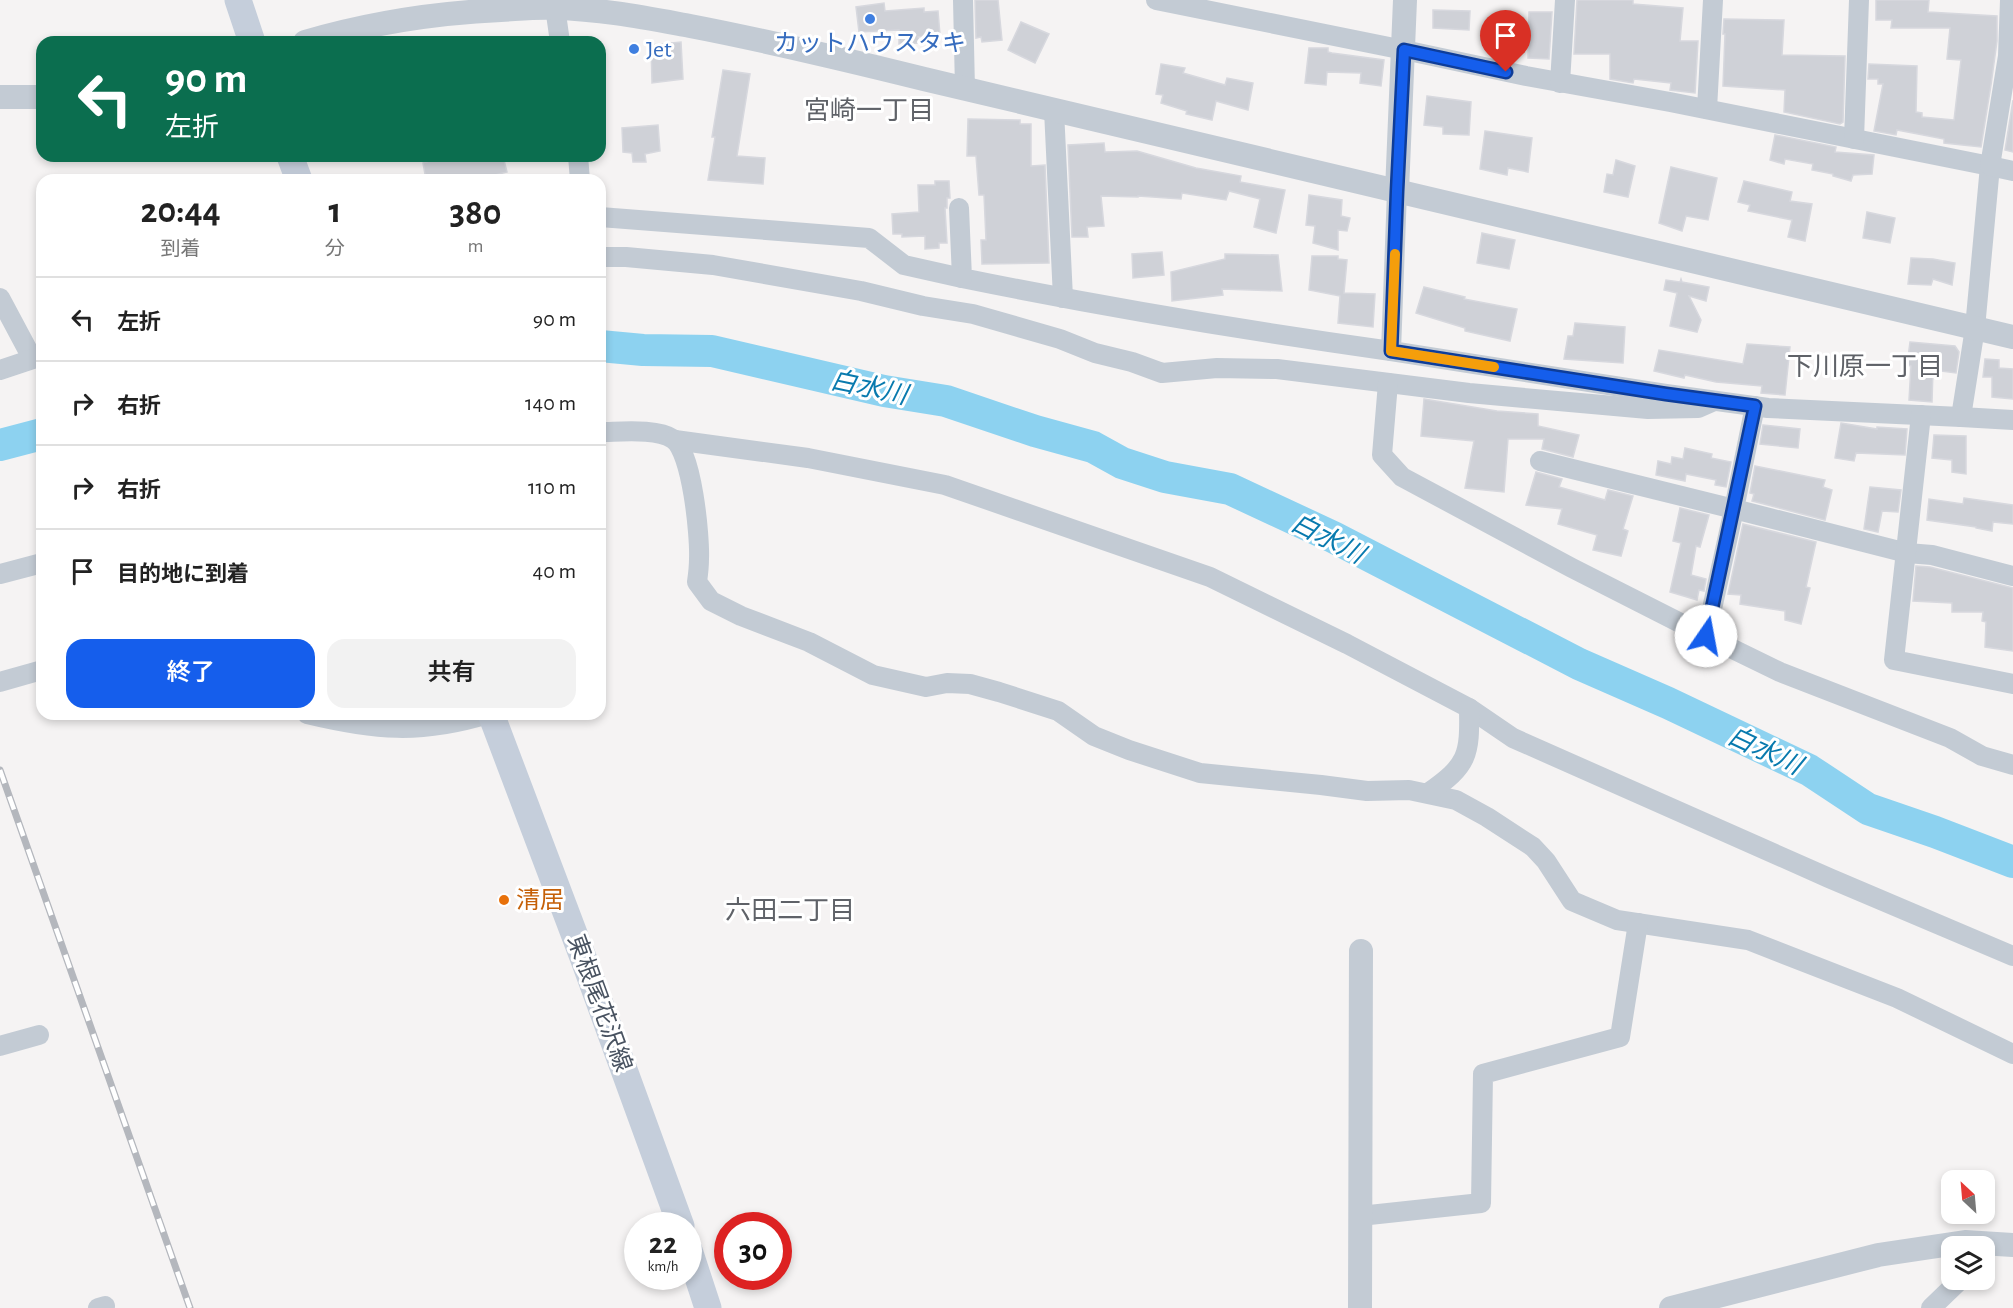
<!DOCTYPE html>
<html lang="ja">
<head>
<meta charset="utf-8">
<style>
	:root { --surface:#fff; --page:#f2f2f2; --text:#222; --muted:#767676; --line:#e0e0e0; --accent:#155eec }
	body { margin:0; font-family:"Alegreya Sans","Noto Sans JP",sans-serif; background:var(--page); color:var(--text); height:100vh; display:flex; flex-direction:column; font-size:22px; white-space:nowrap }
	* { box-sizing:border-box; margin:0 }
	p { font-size:20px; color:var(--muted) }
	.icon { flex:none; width:33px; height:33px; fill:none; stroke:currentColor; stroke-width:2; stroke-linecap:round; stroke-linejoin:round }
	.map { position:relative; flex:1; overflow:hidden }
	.drawer { position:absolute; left:36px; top:174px; width:570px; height:546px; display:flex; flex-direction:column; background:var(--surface); border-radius:18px; box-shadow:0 3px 9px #0003 }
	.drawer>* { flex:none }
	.hud { position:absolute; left:36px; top:36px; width:570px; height:126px; border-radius:18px; box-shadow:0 3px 9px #0003; background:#0b6e4f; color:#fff; overflow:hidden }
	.needle { width:39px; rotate:334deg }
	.tools { position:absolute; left:1941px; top:1170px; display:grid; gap:12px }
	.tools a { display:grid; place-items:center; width:54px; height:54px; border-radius:12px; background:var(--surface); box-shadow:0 3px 9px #0003; font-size:30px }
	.speed { position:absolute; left:624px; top:1212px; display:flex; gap:12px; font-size:30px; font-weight:700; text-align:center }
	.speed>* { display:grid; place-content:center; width:78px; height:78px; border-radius:50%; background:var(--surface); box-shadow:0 3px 9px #0003; line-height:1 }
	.speed small { font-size:15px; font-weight:400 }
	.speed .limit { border:9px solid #d22; background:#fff; color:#111 }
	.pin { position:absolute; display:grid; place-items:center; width:51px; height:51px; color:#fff; margin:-62px -26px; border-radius:50% 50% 50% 0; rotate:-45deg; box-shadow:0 0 6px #0007 }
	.pin .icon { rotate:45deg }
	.me { position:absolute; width:66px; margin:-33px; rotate:12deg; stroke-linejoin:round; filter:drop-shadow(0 0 4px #0008) }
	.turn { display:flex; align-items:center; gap:21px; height:126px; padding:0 30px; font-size:27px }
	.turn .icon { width:78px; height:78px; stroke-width:2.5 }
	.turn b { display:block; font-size:42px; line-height:51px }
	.eta { display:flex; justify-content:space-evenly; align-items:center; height:102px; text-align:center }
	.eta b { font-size:36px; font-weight:600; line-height:42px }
	.button { display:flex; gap:12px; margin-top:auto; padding:12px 30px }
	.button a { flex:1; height:69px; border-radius:18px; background:var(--accent); color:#fff; font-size:24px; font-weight:600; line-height:69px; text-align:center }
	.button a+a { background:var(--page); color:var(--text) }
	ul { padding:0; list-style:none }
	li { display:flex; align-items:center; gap:18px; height:84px; padding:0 30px; border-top:2px solid var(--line) }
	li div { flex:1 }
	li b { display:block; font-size:22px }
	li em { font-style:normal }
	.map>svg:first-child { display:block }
</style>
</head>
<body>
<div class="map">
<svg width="2013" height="1308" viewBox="0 0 2013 1308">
	<rect width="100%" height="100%" fill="#f5f3f3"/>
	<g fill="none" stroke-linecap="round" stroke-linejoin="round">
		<g stroke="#8dd2f0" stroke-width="32">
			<path d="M600 346 643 350 712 351 884 391 946 401 1035 431 1093 447 1122 463 1165 477 1230 489 1333 537 1579 664 1668 703 1809 770 1868 809 1935 832 2013 862"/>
			<path d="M0 445 42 434"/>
		</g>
	</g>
	<g fill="#cfd1d7" stroke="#d7d8de" stroke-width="1.5">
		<path d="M975 0H998L1002 40 982 42 981 37 976 38Z"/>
		<path d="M1577 0H1633V4L1683 8 1680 41H1698L1695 93 1670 90 1671 83 1634 79 1633 83 1610 79V54H1574Z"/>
		<path d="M1876 0H1929L1928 12 1997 16V41L1991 85 1981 147 1944 143V139L1897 130 1896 135 1874 131 1883 84H1878V79H1868L1869 64 1917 66 1916 112 1922 113V117L1954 120 1961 60 1947 59 1950 28H1891L1892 20H1876Z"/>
		<path d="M884 3 885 11 924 8V12L938 11 940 35 918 37 920 43 899 44V30L859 32 856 7Z"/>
		<path d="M1433 10 1470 11 1469 30 1433 28Z"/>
		<path d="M1529 12H1552L1549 59 1528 58Z"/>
		<path d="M1724 19 1784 20 1782 55 1845 56 1843 122 1840 124 1784 112 1785 90 1723 86 1725 34H1723Z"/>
		<path d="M1021 22 1049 34 1035 63 1008 50Z"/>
		<path d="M681 42 683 79 652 83 651 45Z"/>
		<path d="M1309 48H1328V52L1332 53 1384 60 1381 86 1360 83 1361 73 1327 72 1326 85 1305 83Z"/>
		<path d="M1161 64 1185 68 1183 73 1225 85 1227 78 1253 83 1248 110 1216 101 1212 120 1186 114 1187 111 1161 103 1163 95 1156 94Z"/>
		<path d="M723 70 750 74 737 156 765 158 763 184 708 180 715 137H712Z"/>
		<path d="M1427 96 1471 102 1469 135 1443 134V127L1424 125Z"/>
		<path d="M2013 100V152L2005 150Z"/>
		<path d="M968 119 1020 120V124H1031V166L1045 165 1049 263 982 264 981 240H986L984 195H979L976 156H967Z"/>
		<path d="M658 125 660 151 645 154 646 162H633L632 153 623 152 622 128Z"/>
		<path d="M1485 131 1532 138 1528 172 1508 168 1507 175 1480 169Z"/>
		<path d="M1775 135 1836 147 1835 152 1874 155 1872 174 1853 175 1851 181 1833 176V174L1812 170 1813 164 1785 159 1784 164 1770 160Z"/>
		<path d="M1104 143 1105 152 1137 151 1196 168 1241 176 1240 182 1285 190 1276 233 1254 227 1260 199 1229 191 1226 200 1182 193 1181 199 1138 196V197L1101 196 1104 226 1087 227 1088 237H1072L1068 145Z"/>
		<path d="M446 156H503L507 172 483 178 482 175 459 180H426L423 163Z"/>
		<path d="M1616 160 1635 166 1628 197 1604 192 1607 174 1613 175Z"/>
		<path d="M1671 167 1717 178 1708 220 1686 216 1682 231 1659 223Z"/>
		<path d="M935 181H949L950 198H947V208H945L947 243H939V248L925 249V236L902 237V234H893L892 214 919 212 918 185H935Z"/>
		<path d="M1744 181 1792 192 1790 201 1812 204 1805 241 1788 237 1792 220 1748 211 1750 205 1738 202Z"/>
		<path d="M1309 195 1342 200 1341 216 1350 218 1347 231 1338 230V250L1313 243 1315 226 1306 225Z"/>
		<path d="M1867 212 1895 218 1890 243 1863 238Z"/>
		<path d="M1482 233 1515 240 1509 269 1477 263Z"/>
		<path d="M1162 252 1164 275 1133 278 1132 254Z"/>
		<path d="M1225 254 1278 255 1282 291 1222 289 1223 295 1172 301 1171 272 1225 259Z"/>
		<path d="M1312 256H1338V259L1347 260 1344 293 1375 294 1373 327 1338 323 1340 296 1309 290Z"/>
		<path d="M1911 258 1933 259 1955 263 1952 285 1933 279 1931 285 1908 284Z"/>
		<path d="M1681 279 1682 282 1709 287 1706 301 1689 296 1701 320 1697 332 1670 326 1677 293 1664 290 1666 280 1680 282Z"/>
		<path d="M1424 287 1465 297 1464 299 1517 309 1510 341 1465 331V328L1416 313Z"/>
		<path d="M1575 323 1625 327 1623 363 1564 359 1568 336H1573Z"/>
		<path d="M1910 342 1955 346 1959 352 1956 373 1933 370 1932 402 1909 400 1911 366 1907 365Z"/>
		<path d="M1747 344 1790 347 1785 395 1761 393 1762 386 1716 382 1685 375 1684 378 1654 371 1659 350 1743 364Z"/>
		<path d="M1985 359 1999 360V368L2013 369V399L1992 397V377H1983Z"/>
		<path d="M1424 399 1497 411 1538 414V426L1579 435 1573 457 1542 449 1544 439H1508L1504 492 1465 488 1474 441 1421 436Z"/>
		<path d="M1841 423 1877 429V427L1907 429 1905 455 1856 453 1854 461 1835 458Z"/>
		<path d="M1763 425 1800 429 1798 448 1760 444Z"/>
		<path d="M1934 435 1966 436V474L1952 472V460L1932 458Z"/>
		<path d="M1685 448 1712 454 1711 458 1731 462 1726 487 1715 485 1716 480 1686 474 1685 481 1656 475 1658 461 1671 464 1672 457 1683 459Z"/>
		<path d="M1755 466 1825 480 1823 487 1832 490 1825 520 1752 501 1754 494 1750 493Z"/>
		<path d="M1536 472 1562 479 1559 487 1605 500 1608 490 1633 496 1623 529 1628 531 1621 556 1593 550 1597 535 1558 524 1562 509 1526 505Z"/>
		<path d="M1870 487 1901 490 1898 512 1882 511 1878 532 1864 529Z"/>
		<path d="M1964 498 2013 505V524L1993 522 1992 531 1976 528V527L1927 520 1929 499 1963 504Z"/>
		<path d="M1680 508 1709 515 1700 547 1696 546 1691 575 1706 579 1704 591 1699 590 1697 600 1670 592 1681 543 1673 541Z"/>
		<path d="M1743 524 1816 542 1806 587 1810 588 1801 624 1785 620V611L1740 604 1741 595 1728 594Z"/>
		<path d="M1916 566 1930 567 2013 588V651L1985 647 1986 622 1982 621 1983 612H1952V603L1913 601Z"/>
	</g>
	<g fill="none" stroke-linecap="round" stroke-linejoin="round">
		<g stroke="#c3cbd4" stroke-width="20">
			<path d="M554 0 560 42"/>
			<path d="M963 0 965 89"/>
			<path d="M1156 0 1404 50 1526 76 1670 102 1990 166 1975 328 1961 417 2013 420"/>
			<path d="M2010 0 2008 56 1990 166 2013 171"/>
			<path d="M1560 83 1565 0"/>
			<path d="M1707 109 1713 0"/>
			<path d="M1054 110 1063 298"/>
			<path d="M1854 139 1859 0"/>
			<path d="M578 156 580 180"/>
			<path d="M1397 191 1391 351 1666 394 1768 408 1961 417"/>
			<path d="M959 208 962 278C1104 307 1248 331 1391 351"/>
			<path d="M600 217 869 238 904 265 962 278"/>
			<path d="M600 257H626L713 265 861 291 923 306 973 314 1060 339 1095 353 1132 362 1162 373 1217 368 1277 369 1469 393 1648 409 1698 408 1714 401"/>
			<path d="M0 298 32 358"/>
			<path d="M0 370 42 356"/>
			<path d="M1388 383 1382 455 1402 477 1572 568 1706 636 1734 509 1540 461"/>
			<path d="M1755 406 1734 509 1907 553 1932 555 2013 576"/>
			<path d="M1921 415 1894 660 2013 684"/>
			<path d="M600 432C620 432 657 428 673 439 692 451 700 536 699 559 699 567 698 575 697 582L711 601 741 616 809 642 873 675 926 687 947 683 970 684 999 692 1058 711 1094 736 1129 750 1200 773 1321 785 1367 791 1409 790 1456 800 1487 817 1533 847 1546 861 1572 901 1617 920 1748 940 1897 998 2013 1054"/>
			<path d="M675 440 808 458 945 485 1210 577 1347 644 1469 708 1513 738 1829 878 2013 956"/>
			<path d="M0 574 42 563"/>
			<path d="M1706 636 1780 672 1950 738 1982 756 2013 765"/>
			<path d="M0 682 42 670"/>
			<path d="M307 714C374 730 420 735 488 714"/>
			<path d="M1428 793C1468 765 1470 756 1469 708"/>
			<path d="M0 1046 39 1035"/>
			<path d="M1360 1216 1481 1203 1483 1074 1620 1037 1638 923"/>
			<path d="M98 1308 105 1306"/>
			<path d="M1931 1308 1960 1280"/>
		</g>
		<g stroke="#c3cbd4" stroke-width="24">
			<path d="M305 42C370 23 434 13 501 10 519 9 538 7 555 8 601 9 646 18 690 26 769 41 847 60 924 79L2013 337"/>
			<path d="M0 97H42"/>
			<path d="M1397 191 1405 0"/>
			<path d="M1360 1308 1361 951"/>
			<path d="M1671 1308 1878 1255 1965 1242 2013 1245"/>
		</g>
		<g stroke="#c5cedb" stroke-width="27">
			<path d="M238 0 252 42"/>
			<path d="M290 156 299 180"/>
			<path d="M491 714 584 960 681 1226"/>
			<path d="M688 1247 708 1308"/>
		</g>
		<defs>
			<path id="rail" d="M0 770 190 1308"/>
		</defs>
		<use href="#rail" stroke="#b4b7bd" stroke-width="7"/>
		<use href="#rail" stroke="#fff" stroke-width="4.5" stroke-dasharray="14" stroke-linecap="butt"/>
	</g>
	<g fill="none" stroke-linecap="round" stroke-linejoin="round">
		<defs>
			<path id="route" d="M1506 72 1404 50 1397 191 1391 351 1666 394 1755 406 1706 636"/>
		</defs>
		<use href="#route" stroke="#0e3d99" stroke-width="15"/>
		<use href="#route" stroke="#155eec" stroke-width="10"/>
		<path stroke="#f59e0b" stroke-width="10" d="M1395 254 1391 351 1494 367"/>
	</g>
	<g fill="#3f7fe0" stroke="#fff" stroke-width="2">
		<circle cx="870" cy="19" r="6"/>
		<circle cx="634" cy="49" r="6"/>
	</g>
	<circle fill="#e8710a" stroke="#fff" stroke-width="2" cx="504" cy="900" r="6"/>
	<g text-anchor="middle" stroke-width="6" stroke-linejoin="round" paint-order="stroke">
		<g font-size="24" fill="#366cbe" stroke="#fff">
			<text x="870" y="51">カットハウスタキ</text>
			<text x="646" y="57" text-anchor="start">Jet</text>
		</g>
		<g font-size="24" fill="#c56008" stroke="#fff" text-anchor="start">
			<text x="516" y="908">清居</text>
		</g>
		<g font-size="24" fill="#495361" stroke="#fff">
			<text transform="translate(600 1003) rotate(70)" y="8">東根尾花沢線</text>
		</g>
		<g font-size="26" fill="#5f6268" stroke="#fff">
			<text x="869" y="119">宮崎一丁目</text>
			<text x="1865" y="375">下川原一丁目</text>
			<text x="790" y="919">六田二丁目</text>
		</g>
		<g font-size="26" font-style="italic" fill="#087aae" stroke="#fff">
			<text transform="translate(869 387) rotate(12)" y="9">白水川</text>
			<text transform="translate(1328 538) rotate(27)" y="9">白水川</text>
			<text transform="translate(1765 750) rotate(25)" y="9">白水川</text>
		</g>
	</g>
</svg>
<div class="tools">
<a><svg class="needle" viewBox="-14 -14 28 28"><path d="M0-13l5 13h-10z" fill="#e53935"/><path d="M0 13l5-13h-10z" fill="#767676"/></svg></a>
<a><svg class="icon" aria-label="layers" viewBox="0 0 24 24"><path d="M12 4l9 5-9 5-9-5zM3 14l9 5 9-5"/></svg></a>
</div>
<div class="speed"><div>22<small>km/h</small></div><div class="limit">30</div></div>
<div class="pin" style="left:1506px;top:72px;background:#d93025"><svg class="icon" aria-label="arrive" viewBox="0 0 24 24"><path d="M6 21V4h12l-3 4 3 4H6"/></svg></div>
<svg class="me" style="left:1706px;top:636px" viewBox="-20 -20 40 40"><circle r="19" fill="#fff"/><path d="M0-13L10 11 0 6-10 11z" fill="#155eec"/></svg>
<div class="hud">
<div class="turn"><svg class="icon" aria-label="left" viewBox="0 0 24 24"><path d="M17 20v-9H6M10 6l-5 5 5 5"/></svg><div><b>90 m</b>左折</div></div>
</div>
<section class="drawer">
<div class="eta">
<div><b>20:44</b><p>到着</p></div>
<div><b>1</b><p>分</p></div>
<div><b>380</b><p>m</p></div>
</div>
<ul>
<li><svg class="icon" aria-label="left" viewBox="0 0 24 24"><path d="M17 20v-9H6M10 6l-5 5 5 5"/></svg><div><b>左折</b></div><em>90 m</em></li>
<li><svg class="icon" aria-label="right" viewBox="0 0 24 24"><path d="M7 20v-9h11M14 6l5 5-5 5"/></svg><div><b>右折</b></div><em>140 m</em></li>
<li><svg class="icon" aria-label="right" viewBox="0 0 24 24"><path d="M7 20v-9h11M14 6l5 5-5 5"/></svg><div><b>右折</b></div><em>110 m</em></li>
<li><svg class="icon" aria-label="arrive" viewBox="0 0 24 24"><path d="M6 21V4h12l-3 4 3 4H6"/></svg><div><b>目的地に到着</b></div><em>40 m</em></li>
</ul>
<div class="button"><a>終了</a><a>共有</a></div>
</section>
</div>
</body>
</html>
